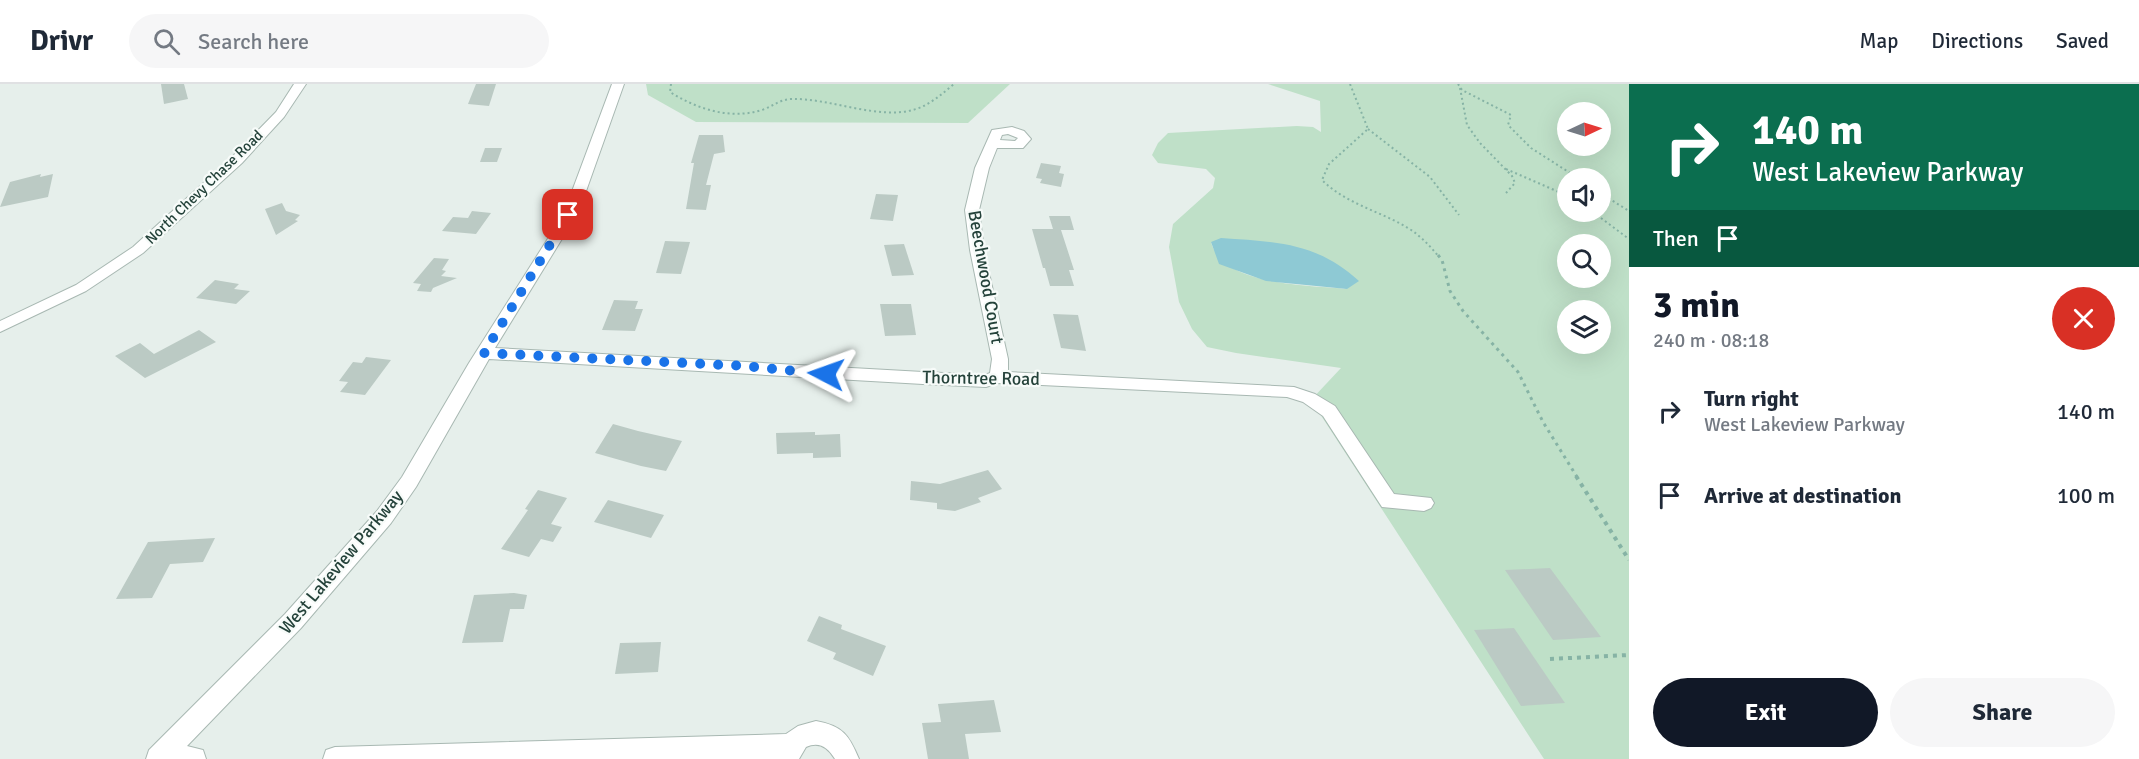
<!DOCTYPE html>
<html lang="en">
<head>
<meta charset="utf-8">
<style>
	:root { --surface:#fff; --page:#f6f6f7; --text:#1f2937; --muted:#747a83; --line:#e0e1e3; --accent:#111827 }
	body { margin:0; font-family:Signika,sans-serif; background:var(--page); color:var(--text); height:100vh; display:flex; flex-direction:column; font-size:22px; white-space:nowrap }
	* { box-sizing:border-box; margin:0 }
	p { font-size:20px; color:var(--muted) }
	.icon { flex:none; width:33px; height:33px; fill:none; stroke:currentColor; stroke-width:2; stroke-linecap:round; stroke-linejoin:round }
	.map { position:relative; flex:1; overflow:hidden }
	.drawer { display:flex; flex-direction:column; background:var(--surface); width:510px }
	.drawer>* { flex:none }
	.top-card { background:#0b6e4f; color:#fff; overflow:hidden }
	.needle { width:39px; rotate:86deg }
	.tools { position:absolute; left:1557px; top:18px; display:grid; gap:12px }
	.tools a { display:grid; place-items:center; width:54px; height:54px; border-radius:50%; background:var(--surface); box-shadow:0 6px 24px #0002; font-size:30px }
	.pin { position:absolute; display:grid; place-items:center; width:51px; height:51px; color:#fff; margin:-26px; border-radius:12px; box-shadow:0 3px 9px #0006 }
	.me { position:absolute; width:66px; margin:-33px; rotate:274deg; stroke-linejoin:round; filter:drop-shadow(0 0 4px #0008) }
	.turn { display:flex; align-items:center; gap:21px; height:126px; padding:0 24px; font-size:27px }
	.turn .icon { width:78px; height:78px; stroke-width:2.5 }
	.turn b { display:block; font-size:42px; line-height:51px }
	.then { display:flex; align-items:center; height:57px; padding:0 24px; background:#0003; gap:12px; font-size:22px }
	.round { display:grid; place-items:center; flex:none; width:63px; height:63px; border-radius:32px; background:var(--page) }
	.overview { display:flex; align-items:center; justify-content:space-between; height:102px; padding:0 24px }
	h1 { font-size:36px; font-weight:700; line-height:45px; color:var(--accent) }
	.cta { display:flex; gap:12px; margin-top:auto; padding:12px 24px }
	.cta a { flex:1; height:69px; border-radius:36px; background:var(--accent); color:#fff; font-size:24px; font-weight:700; line-height:69px; text-align:center }
	.cta a+a { background:var(--page); color:var(--text) }
	ul { padding:0; list-style:none }
	li { display:flex; align-items:center; gap:18px; height:84px; padding:0 24px }
	li div { flex:1 }
	li b { display:block; font-size:22px }
	li em { font-style:normal }
	header { display:flex; align-items:center; gap:36px; box-sizing:border-box; height:84px; padding:0 30px; background:var(--surface); border-bottom:2px solid var(--line) }
	header strong { font-size:28px }
	nav { display:flex; gap:33px; margin-inline-start:auto; font-size:21px }
	.search { width:420px; height:54px; background:var(--page); display:flex; align-items:center; gap:15px; box-sizing:border-box; padding:0 21px; border-radius:33px; color:var(--muted); font-size:22px }
	main { display:flex; flex:1; min-height:0 }
	.map>svg:first-child { display:block }
</style>
</head>
<body>
<header>
<strong>Drivr</strong>
<div class="search"><svg class="icon" aria-label="search" viewBox="0 0 24 24"><circle cx="10" cy="10" r="6"/><path d="M15 15l6 6"/></svg>Search here</div>
<nav><a>Map</a><a>Directions</a><a>Saved</a></nav>
</header>
<main>
<div class="map">
<svg width="1629" height="675" viewBox="0 0 1629 675">
	<rect width="100%" height="100%" fill="#e6efeb"/>
	<g fill="#bfe0c8" fill-rule="evenodd">
		<path d="M646 0H1010L968 39 696 38 648 11Z"/>
		<path d="M1268 0H1629V675H1544L1311 316 1341 284 1236 269 1207 263 1192 245 1179 218 1169 163 1173 140 1213 104 1215 94 1206 85 1158 79 1152 71 1158 59 1168 49 1297 42 1313 43 1321 48 1320 17ZM1568 28H1600V62H1568ZM1568 94H1600V128H1568ZM1211 158 1347 205C1309 201 1222 202 1211 158ZM1568 160H1600V194H1568ZM1568 226H1600V260H1568Z"/>
	</g>
	<path fill="#8ec9d4" d="M1221 154C1277 158 1316 158 1359 197L1347 205 1266 197 1219 180 1211 158Z"/>
	<g fill="#bbcac4">
		<path d="M161 0H184L188 15 164 20Z"/>
		<path d="M476 0H496L489 22 468 20Z"/>
		<path d="M699 51H723L725 68 714 70 706 101H711L706 126 686 125 694 79H691Z"/>
		<path d="M485 64H502L497 78H480Z"/>
		<path d="M1041 79 1061 82 1059 89 1064 90 1061 103 1040 99 1042 95 1036 94Z"/>
		<path d="M41 90 40 93 53 90 48 113 0 123 10 98Z"/>
		<path d="M876 110 898 111 893 137 870 135Z"/>
		<path d="M282 119 286 127 300 131 295 136 298 137 276 151 265 125Z"/>
		<path d="M472 127 491 129 476 150 442 147 453 133 468 134Z"/>
		<path d="M1049 132H1070L1074 146H1061L1074 186H1069L1074 202H1050L1045 184H1043L1032 145H1053Z"/>
		<path d="M665 157 690 158 681 190 656 189Z"/>
		<path d="M904 160 914 191 892 192 884 161Z"/>
		<path d="M434 174 449 175 442 186 446 187 441 192 457 194 433 204 431 208 417 207 421 200 413 199Z"/>
		<path d="M215 196 239 200 234 205 250 207 236 220 196 214Z"/>
		<path d="M614 216 638 217 635 225H643L635 247 602 246Z"/>
		<path d="M880 220H911L916 251 885 252Z"/>
		<path d="M1053 230 1078 231 1086 267 1061 264Z"/>
		<path d="M199 246 216 258 145 294 115 272 140 259 154 270Z"/>
		<path d="M366 273 391 276 365 311 340 308 348 298 339 297 353 278 362 279Z"/>
		<path d="M613 340 638 347 682 357 666 387 641 382 595 369Z"/>
		<path d="M815 348V351L840 350 841 373 813 374V369L777 370 776 349Z"/>
		<path d="M988 386 1002 405 978 414 981 418 955 427 937 425V419L910 416 911 397 940 400Z"/>
		<path d="M538 406 567 414 551 440 562 443 553 458 541 455 529 473 501 465 528 426 525 425Z"/>
		<path d="M608 416 664 431 651 454 594 438Z"/>
		<path d="M215 454 203 478 170 480 152 514 116 515 148 458Z"/>
		<path d="M1550 484 1601 553 1553 556 1505 486Z"/>
		<path d="M514 509 527 511 524 525H510L503 558 462 559 474 511Z"/>
		<path d="M819 532 842 541 841 545 886 562 873 592 833 575 836 569 807 557Z"/>
		<path d="M1514 544 1565 619 1521 622 1474 546Z"/>
		<path d="M661 558 658 588 615 590 620 559Z"/>
		<path d="M994 616 1001 648 965 650 969 675H928L922 639 941 638 938 620Z"/>
	</g>
	<g fill="none" stroke-linecap="round" stroke-linejoin="round">
		<defs>
			<g id="minor">
				<path d="M294 0H306L284 33 242 79 143 169 86 207 0 248V237L76 201 133 163 232 73 276 28Z"/>
				<path d="M612 0H624L585 110 568 145 495 264 923 288 985 291 990 289 992 275 970 166 965 126 975 84 992 46 1012 43 1024 47 1031 55 1023 64H997L989 84 979 126 984 166 1008 275V288L1294 303 1315 310 1335 322 1394 410 1431 414 1434 419 1431 424 1424 427 1382 423 1323 332 1303 318 1287 313 998 299 986 303 923 300 489 275 416 403 391 439 301 544 187 662 203 666 206 675H146L149 666 285 530 377 427 402 393 469 279 554 145 571 110ZM1008 50 1018 54 1015 57 1000 56 1002 51Z"/>
				<path d="M816 637C843 642 849 651 859 675H835C828 663 819 657 806 663L799 675H323L326 666 335 663 786 650 798 642Z"/>
			</g>
		</defs>
		<use href="#minor" stroke="#a8b8b2" stroke-width="2"/>
		<g stroke="#86b3a5" stroke-width="2" stroke-dasharray="2 3" stroke-linecap="butt">
			<path d="M671 0 670 8C697 25 730 36 762 26 773 22 781 15 792 15 831 14 879 37 916 25 931 20 942 10 954 0"/>
			<path d="M1350 0 1368 45 1329 80 1322 96C1346 120 1380 127 1408 144 1421 152 1430 162 1439 173"/>
			<path d="M1458 0 1462 6 1511 31 1508 41 1531 64 1578 94"/>
			<path d="M1460 4 1467 41 1480 59 1512 92 1515 99 1506 109"/>
			<path d="M1368 45 1430 93 1459 131"/>
			<path d="M1506 85 1568 112"/>
			<path d="M1600 109 1629 127"/>
			<path d="M1593 128 1629 155"/>
		</g>
		<path stroke="#86b3a5" stroke-width="3" stroke-dasharray="3 4.5" stroke-linecap="butt" d="M1438 171 1442 176 1450 207 1463 227 1518 288 1543 338 1577 393"/>
		<g stroke="#86b3a5" stroke-width="4" stroke-dasharray="4 5" stroke-linecap="butt">
			<path d="M1576 392 1629 476"/>
			<path d="M1550 575 1629 571"/>
		</g>
		<use href="#minor" fill="#fff" fill-rule="evenodd"/>
	</g>
	<g fill="none" stroke-linecap="round" stroke-linejoin="round">
		<path stroke="#1a73e8" stroke-width="10" stroke-dasharray="0 18" d="M568 131 484 269 745 282 826 290"/>
	</g>
	<g text-anchor="middle" stroke-width="4.5" stroke-linejoin="round" paint-order="stroke">
		<g font-size="15" fill="#24423a" stroke="#f7fbf9">
			<text transform="translate(204 103) rotate(-44)" y="5">North Chevy Chase Road</text>
		</g>
		<g font-size="18" fill="#24423a" stroke="#f7fbf9">
			<text transform="translate(986 193) rotate(80)" y="6">Beechwood Court</text>
			<text transform="translate(981 294) rotate(1)" y="6">Thorntree Road</text>
			<text transform="translate(341 478) rotate(-50)" y="6">West Lakeview Parkway</text>
		</g>
	</g>
</svg>
<div class="tools">
<a><svg class="needle" viewBox="-14 -14 28 28"><path d="M0-13l5 13h-10z" fill="#e53935"/><path d="M0 13l5-13h-10z" fill="#747a83"/></svg></a>
<a><svg class="icon" aria-label="sound" viewBox="0 0 24 24"><path d="M4 9h4l5-4v14l-5-4H4zM17 9q2 3 0 6"/></svg></a>
<a><svg class="icon" aria-label="search" viewBox="0 0 24 24"><circle cx="10" cy="10" r="6"/><path d="M15 15l6 6"/></svg></a>
<a><svg class="icon" aria-label="layers" viewBox="0 0 24 24"><path d="M12 4l9 5-9 5-9-5zM3 14l9 5 9-5"/></svg></a>
</div>
<div class="pin" style="left:568px;top:131px;background:#d93025"><svg class="icon" aria-label="arrive" viewBox="0 0 24 24"><path d="M6 21V4h12l-3 4 3 4H6"/></svg></div>
<svg class="me" style="left:826px;top:290px" viewBox="-20 -20 40 40"><path d="M0-17L14 15 0 8-14 15z" fill="#1a73e8" stroke="#fff" stroke-width="4"/></svg>
</div>
<section class="drawer">
<div class="top-card">
<div class="turn"><svg class="icon" aria-label="right" viewBox="0 0 24 24"><path d="M7 20v-9h11M14 6l5 5-5 5"/></svg><div><b>140 m</b>West Lakeview Parkway</div></div>
<div class="then">Then<svg class="icon" aria-label="arrive" viewBox="0 0 24 24"><path d="M6 21V4h12l-3 4 3 4H6"/></svg></div>
</div>
<div class="overview"><div><h1>3 min</h1><p>240 m · 08:18</p></div><a class="round" style="background:#d93025;color:#fff"><svg class="icon" aria-label="close" viewBox="0 0 24 24"><path d="M6 6l12 12M18 6L6 18"/></svg></a></div>
<ul>
<li><svg class="icon" aria-label="right" viewBox="0 0 24 24"><path d="M7 20v-9h11M14 6l5 5-5 5"/></svg><div><b>Turn right</b><p>West Lakeview Parkway</p></div><em>140 m</em></li>
<li><svg class="icon" aria-label="arrive" viewBox="0 0 24 24"><path d="M6 21V4h12l-3 4 3 4H6"/></svg><div><b>Arrive at destination</b></div><em>100 m</em></li>
</ul>
<div class="cta"><a>Exit</a><a>Share</a></div>
</section>
</main>
</body>
</html>
